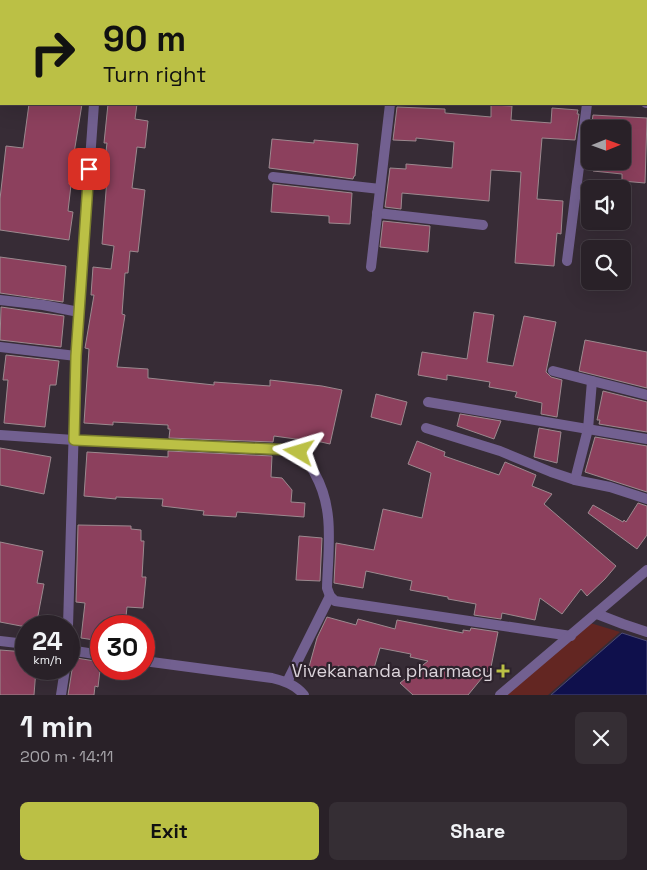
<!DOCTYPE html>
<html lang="en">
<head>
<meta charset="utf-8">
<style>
	:root { --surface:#292128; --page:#352e34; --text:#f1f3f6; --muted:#a5a3a8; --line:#453e45; --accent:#bbc045 }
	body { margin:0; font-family:"Space Grotesk",sans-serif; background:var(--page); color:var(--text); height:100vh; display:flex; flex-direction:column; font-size:19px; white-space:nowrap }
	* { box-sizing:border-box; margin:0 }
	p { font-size:16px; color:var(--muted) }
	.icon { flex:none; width:28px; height:28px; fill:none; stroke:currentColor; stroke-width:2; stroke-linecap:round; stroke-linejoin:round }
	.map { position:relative; height:695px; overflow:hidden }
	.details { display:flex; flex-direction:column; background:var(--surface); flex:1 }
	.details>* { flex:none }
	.hud { position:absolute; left:0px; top:0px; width:648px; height:105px; box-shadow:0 5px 20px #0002,0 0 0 1px var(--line); background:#bbc045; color:#111; overflow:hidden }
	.needle { width:32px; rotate:89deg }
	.fabs { position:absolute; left:581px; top:120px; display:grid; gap:10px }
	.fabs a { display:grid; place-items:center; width:50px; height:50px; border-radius:8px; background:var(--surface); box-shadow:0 5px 20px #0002,0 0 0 1px var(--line); font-size:25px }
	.speed { position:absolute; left:15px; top:615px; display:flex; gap:10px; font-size:25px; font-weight:700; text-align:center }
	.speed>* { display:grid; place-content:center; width:65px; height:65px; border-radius:50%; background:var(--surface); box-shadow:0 5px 20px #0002,0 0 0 1px var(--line); line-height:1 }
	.speed small { font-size:12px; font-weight:400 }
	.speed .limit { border:8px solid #d22; background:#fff; color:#111 }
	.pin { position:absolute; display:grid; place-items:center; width:42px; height:42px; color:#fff; margin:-21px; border-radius:10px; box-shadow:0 2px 8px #0006 }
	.me { position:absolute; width:55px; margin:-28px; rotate:277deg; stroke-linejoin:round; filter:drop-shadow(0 0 4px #0008) }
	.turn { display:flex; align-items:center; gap:18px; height:105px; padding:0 20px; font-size:22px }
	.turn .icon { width:65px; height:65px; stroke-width:2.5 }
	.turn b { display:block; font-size:35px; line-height:42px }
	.round { display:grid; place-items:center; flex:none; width:52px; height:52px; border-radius:8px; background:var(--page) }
	.head { display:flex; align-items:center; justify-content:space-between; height:85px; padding:0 20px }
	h1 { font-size:30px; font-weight:700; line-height:38px }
	.button { display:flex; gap:10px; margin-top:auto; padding:10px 20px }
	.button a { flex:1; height:58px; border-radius:8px; background:var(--accent); color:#111; font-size:20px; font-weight:700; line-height:58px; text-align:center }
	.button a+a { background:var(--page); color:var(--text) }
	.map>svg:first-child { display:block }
</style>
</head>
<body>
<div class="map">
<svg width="647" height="695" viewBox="0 0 647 695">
	<rect width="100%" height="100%" fill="#372c36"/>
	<path fill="#632622" d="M587 622 620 632 548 695H506Z"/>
	<path fill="#0f104c" stroke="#4c4b77" d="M622 633 647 641V695H551Z"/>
	<g fill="#8c405d" stroke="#9c898f">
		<path d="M29 104H82L69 184 71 185 68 211 73 212 69 240 0 230V199L6 146 23 148Z"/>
		<path d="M108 104H137L135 119 148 121 145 148 137 147 132 188 145 190 138 252 130 251 128 273H125L122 314 125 315 117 367 148 369V378L214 385V382L270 386V380L322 386 342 390 330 444 303 438V440L274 436 273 442 169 438 170 429H168V425L113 422V425L84 423 89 349 85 348 94 295H91L93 267 111 269 114 246 102 244 107 178 103 177 107 143H104Z"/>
		<path d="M491 105 512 106 511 120 551 123 552 108 578 110 577 114H579L575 140 542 138 537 199 563 201 561 234 557 233 554 266 515 263 521 172 491 170 489 201 402 193 401 209 385 207 390 168 406 169V164L452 168 454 142 416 138V141L393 140 397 107 445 109V113L491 117Z"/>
		<path d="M593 115 647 118 645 183 622 181V174L593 171V161H624L627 129H591Z"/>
		<path d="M272 139 314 143V140L358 144 355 176H354L353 179 269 168Z"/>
		<path d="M273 184 352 193 350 224 329 223V216L271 212Z"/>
		<path d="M383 221 430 226 428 252 380 247Z"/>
		<path d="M0 257 66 266 63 302 0 293Z"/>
		<path d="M1 307 64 316 61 347 0 340Z"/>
		<path d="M474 312 494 315 487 362 513 366 524 316 556 322 546 372 551 377 562 380 557 417 541 414 542 403 515 397 517 392 489 387 490 382 447 375V380L418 375 422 352 467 359Z"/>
		<path d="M585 340 647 352V388L579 371Z"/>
		<path d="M6 355 59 361 56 385H50L45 427 4 423 8 380H3Z"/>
		<path d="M603 391 647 402V432L599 424 600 420H597Z"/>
		<path d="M376 394 407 402 401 425 371 417Z"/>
		<path d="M460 414 501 421 494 439 457 426Z"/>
		<path d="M539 428 561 432 557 463 534 457Z"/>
		<path d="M595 437 647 446V492L585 472Z"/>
		<path d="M417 441 445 452 444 456 499 475 505 462 536 475 532 486 552 494 544 504 616 566 605 579 587 596 581 589 562 614 540 598 535 620 502 613 501 619 474 615 476 604 448 599V597L410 590 412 581 366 571 363 588 334 583 336 543 374 550 383 509 422 518 431 473 408 464Z"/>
		<path d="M0 448 51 457 44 494 0 485Z"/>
		<path d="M168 451 272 456 271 477 282 478 292 490 291 502 305 503 304 517 237 512 236 517 203 515 204 511 162 506 163 499 116 497V499L84 496 87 452 168 457Z"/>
		<path d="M638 503 647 506V535L637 549 588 513 593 505 623 522 624 520 626 522Z"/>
		<path d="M78 525 131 526V529L141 530V541H144L142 577H146L143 608 127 607 125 626H101V641L81 638 85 603 76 602Z"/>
		<path d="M299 536 322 538 320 581 296 580Z"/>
		<path d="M0 542 43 551 37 583 44 584 36 626H21L0 622Z"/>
		<path d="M327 617 356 625 358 619 395 629 397 620 463 633V630L470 631 471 628 498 632 491 667 468 695H413L400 683 428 661 410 657 411 654 380 648 372 675 338 666 336 674 309 667 317 638Z"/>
		<path d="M0 650 26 652V669H36L34 695H0Z"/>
		<path d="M70 657 101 662 98 687 95 686 94 695H68L72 670 69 663Z"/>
	</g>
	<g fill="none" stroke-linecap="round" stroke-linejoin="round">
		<g stroke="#726090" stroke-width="10">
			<path d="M194 0V1"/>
			<path d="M101 1V0"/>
			<path d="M362 1 363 0"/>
			<path d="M598 1V0"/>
			<path d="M273 177 380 189"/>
			<path d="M377 213 483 225"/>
			<path d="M567 261 587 104"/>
			<path d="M371 267 390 104"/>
			<path d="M0 300 43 305 79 312"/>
			<path d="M0 347 76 356"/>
			<path d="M553 371 647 395"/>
			<path d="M428 402 647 439"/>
			<path d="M426 428 500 451 551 472 575 480 610 487 647 499"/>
			<path d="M0 435 74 440 291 450C305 454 309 462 315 474 335 510 328 548 327 588L330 596 335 601 571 636"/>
			<path d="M575 480 588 429 592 381"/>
			<path d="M68 626 76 356 94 104"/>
			<path d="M0 641 26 644"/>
			<path d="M69 650 101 655"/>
			<path d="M144 661 272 678C285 681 296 685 304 695"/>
			<path d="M287 682 330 596"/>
			<path d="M61 695 65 669"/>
		</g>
		<g stroke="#726090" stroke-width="10">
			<path d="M0 31H1"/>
			<path d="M646 103H647"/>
			<path d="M597 614 623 624 647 632"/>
			<path d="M500 695 647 570"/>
		</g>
	</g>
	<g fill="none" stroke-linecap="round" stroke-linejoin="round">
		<defs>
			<path id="route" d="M89 169 76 356 74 440 291 450 299 452"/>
		</defs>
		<use href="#route" stroke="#7a7d2d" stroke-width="12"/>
		<use href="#route" stroke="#bbc045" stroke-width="9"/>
	</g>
	<path fill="#bbc045" stroke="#2d222c" stroke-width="2" d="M500.5 663.5h5v5h5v5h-5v5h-5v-5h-5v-5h5z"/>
	<g text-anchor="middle" stroke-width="4.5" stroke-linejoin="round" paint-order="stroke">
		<g font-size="18" fill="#dcd4db" stroke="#2d222c" text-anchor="end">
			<text x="493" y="677">Vivekananda pharmacy</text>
		</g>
	</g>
</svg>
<div class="fabs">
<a><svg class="needle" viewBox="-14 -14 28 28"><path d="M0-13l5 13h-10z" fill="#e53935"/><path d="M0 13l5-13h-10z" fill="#a5a3a8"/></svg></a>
<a><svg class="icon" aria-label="sound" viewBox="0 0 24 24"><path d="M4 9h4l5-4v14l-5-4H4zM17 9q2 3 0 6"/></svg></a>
<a><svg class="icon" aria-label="search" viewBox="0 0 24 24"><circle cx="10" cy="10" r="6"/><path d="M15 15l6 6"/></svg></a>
</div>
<div class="speed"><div>24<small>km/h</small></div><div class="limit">30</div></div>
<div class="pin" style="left:89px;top:169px;background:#d93025"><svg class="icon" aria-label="arrive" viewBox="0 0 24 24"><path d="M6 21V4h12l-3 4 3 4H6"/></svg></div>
<svg class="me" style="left:299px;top:452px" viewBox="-20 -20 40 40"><path d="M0-17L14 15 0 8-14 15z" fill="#bbc045" stroke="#fff" stroke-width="4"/></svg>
<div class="hud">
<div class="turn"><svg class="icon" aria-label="right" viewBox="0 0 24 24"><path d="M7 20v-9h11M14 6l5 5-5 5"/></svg><div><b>90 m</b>Turn right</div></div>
</div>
</div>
<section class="details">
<div class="head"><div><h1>1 min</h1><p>200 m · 14:11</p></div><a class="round"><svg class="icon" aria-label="close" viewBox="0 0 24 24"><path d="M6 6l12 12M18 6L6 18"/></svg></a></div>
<div class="button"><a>Exit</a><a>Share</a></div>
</section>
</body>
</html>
